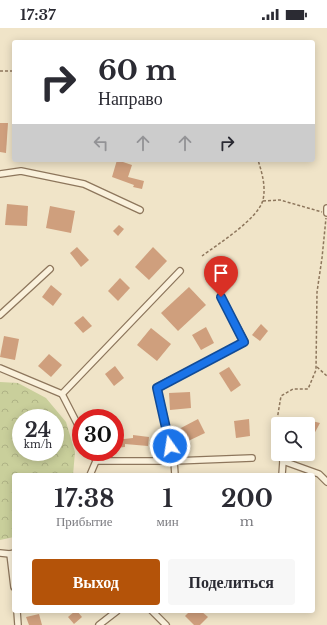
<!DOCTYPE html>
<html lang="ru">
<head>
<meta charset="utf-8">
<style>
	:root { --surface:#fff; --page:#f7f7f7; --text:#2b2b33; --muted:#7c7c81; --accent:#b45309 }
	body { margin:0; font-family:"Libre Baskerville",serif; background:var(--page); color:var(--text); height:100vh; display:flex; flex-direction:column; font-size:15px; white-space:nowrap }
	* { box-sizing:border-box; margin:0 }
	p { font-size:13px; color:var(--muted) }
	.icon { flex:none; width:22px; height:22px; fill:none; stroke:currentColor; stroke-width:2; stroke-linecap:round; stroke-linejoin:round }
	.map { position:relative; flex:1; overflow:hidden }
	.side { position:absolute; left:12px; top:445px; width:303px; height:140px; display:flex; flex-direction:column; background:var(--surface); border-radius:4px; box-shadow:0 2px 10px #0003 }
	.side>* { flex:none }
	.hud { position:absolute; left:12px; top:12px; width:303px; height:122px; border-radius:4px; box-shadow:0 2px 10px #0003; background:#fff; color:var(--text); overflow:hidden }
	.controls { position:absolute; left:271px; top:389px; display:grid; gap:8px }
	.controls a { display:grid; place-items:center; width:44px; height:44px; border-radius:4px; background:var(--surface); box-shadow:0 2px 10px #0003; font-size:20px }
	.speed { position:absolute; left:12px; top:381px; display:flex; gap:8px; font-size:20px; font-weight:700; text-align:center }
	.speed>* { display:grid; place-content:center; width:52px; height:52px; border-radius:50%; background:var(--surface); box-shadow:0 2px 10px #0003; line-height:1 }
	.speed small { font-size:10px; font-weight:400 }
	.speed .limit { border:6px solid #d22; background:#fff; color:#111 }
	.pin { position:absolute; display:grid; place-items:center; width:34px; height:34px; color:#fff; margin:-41px -17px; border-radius:50% 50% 50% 0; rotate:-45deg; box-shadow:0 0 4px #0007 }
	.pin .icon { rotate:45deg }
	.me { position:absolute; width:44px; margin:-22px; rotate:347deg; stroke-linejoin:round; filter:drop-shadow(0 0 3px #0008) }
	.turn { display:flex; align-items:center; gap:14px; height:84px; padding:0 20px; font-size:18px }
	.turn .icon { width:52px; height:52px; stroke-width:2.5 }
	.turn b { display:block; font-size:28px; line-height:34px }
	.lanes { display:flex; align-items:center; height:38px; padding:0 20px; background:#0003; justify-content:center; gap:20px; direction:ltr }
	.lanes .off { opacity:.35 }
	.eta { display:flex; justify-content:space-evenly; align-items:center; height:68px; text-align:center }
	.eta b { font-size:24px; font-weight:800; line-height:28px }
	.button { display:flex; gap:8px; margin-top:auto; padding:8px 20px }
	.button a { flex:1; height:46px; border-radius:4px; background:var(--accent); color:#fff; font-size:16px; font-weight:800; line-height:46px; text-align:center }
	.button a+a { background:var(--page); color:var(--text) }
	.status { display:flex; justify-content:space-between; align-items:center; height:28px; padding:0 20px; background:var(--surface); direction:ltr }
	.status svg { height:11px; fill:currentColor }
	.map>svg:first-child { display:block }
</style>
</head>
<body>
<div class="status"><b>17:37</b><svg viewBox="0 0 49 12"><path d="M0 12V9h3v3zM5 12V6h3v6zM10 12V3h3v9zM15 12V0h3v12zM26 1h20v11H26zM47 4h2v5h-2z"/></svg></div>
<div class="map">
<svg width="327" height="597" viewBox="0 0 327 597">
	<defs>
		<pattern id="park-crowns" width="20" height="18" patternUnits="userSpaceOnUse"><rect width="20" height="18" fill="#c9cf9b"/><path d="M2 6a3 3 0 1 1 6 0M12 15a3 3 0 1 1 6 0" fill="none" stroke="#aeb285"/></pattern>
	</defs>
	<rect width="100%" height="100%" fill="#f0e4c8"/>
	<path fill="url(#park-crowns)" fill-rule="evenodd" d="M0 354 18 355 46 370 66 394 75 424 73 447H14V509L0 512ZM21 390H55V424H21Z"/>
	<g fill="#cf9f7d">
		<path d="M0 95H8L6 125 0 124Z"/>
		<path d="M117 132 132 137 128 149 144 153 142 161 133 159 134 157 112 149Z"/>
		<path d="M7 176 28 178 27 198 5 197Z"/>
		<path d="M50 178 75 183 71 205 46 200Z"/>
		<path d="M119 197 124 201 118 208 113 203Z"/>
		<path d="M77 219 89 232 81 239 70 225Z"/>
		<path d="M153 219 167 233 149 252 135 239Z"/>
		<path d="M120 250 130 260 118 273 108 263Z"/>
		<path d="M51 257 62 266 53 278 42 269Z"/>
		<path d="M189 259 206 277 178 303 161 285Z"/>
		<path d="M83 288 92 298 83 305 74 295Z"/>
		<path d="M261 296 268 303 260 313 252 307Z"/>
		<path d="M206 299 214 315 201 322 192 307Z"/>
		<path d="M151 300 171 316 157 333 137 317Z"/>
		<path d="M4 308 19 311 15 332 0 329Z"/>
		<path d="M49 326 62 337 51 349 38 338Z"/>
		<path d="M115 338 124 350 114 358 105 346Z"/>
		<path d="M229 339 241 357 231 364 219 345Z"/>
		<path d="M190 364 191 380 170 382 169 365Z"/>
		<path d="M198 391 205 405 186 414 179 401Z"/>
		<path d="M249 391 250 408 236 410 234 393Z"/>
		<path d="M308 392 320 395 313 408 308 406Z"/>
		<path d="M133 407 149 409 148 418 125 416V419L115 420V412L133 410Z"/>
		<path d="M75 583H77L82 589 74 596 68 589Z"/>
		<path d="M190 583H201L208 589 200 597H194L185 588Z"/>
		<path d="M39 586 42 597H29L26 589Z"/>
	</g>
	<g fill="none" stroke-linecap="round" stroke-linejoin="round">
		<defs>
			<g id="minor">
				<path d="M0 146 21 143 84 156 140 182"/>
				<path d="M327 180V185"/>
				<path d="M0 287 50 241"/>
				<path d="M0 340 62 366 81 403"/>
				<path d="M62 366 180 243"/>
				<path d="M276 398 278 408"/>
				<path d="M281 426 283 433 282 447"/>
				<path d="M96 433H174L252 430"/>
				<path d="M283 433 319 446 327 454"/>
				<path d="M90 447 96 433 92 424"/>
				<path d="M175 447 174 433 157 359 245 314 221 269"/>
				<path d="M0 525 10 526 14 525"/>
				<path d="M10 526 14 559"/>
				<path d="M17 583 18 597"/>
				<path d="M152 583 166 597"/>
				<path d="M99 597 117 583"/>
			</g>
		</defs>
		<use href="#minor" stroke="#8d765c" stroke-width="8"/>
		<g stroke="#8d765c" stroke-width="1.5" stroke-dasharray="3 2" stroke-linecap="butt">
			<path d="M0 43H14"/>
			<path d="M263 173 280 172 322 184"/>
			<path d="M202 228C218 216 258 191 263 172 266 158 262 145 258 132"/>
			<path d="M317 339 327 348"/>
			<path d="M277 392 281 368 293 361H308L316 342 317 264 322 230 326 190"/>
		</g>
		<use href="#minor" stroke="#faf1dc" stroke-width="5.5"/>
	</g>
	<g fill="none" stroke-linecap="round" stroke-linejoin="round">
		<defs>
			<path id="route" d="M170 418 157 360 244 314 221 269"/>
		</defs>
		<use href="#route" stroke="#114b97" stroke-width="10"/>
		<use href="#route" stroke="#1a73e8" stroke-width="7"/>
	</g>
</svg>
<div class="controls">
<a><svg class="icon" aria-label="search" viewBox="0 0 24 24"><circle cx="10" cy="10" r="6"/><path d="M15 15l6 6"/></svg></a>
</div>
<div class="speed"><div>24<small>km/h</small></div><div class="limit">30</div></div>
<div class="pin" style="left:221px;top:269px;background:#d93025"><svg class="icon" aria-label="arrive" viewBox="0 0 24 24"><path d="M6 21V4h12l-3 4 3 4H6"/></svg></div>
<svg class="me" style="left:170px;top:418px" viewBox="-20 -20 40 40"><circle r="17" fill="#1a73e8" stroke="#fff" stroke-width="3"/><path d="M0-11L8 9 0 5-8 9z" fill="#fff"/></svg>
<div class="hud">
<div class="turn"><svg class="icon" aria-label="right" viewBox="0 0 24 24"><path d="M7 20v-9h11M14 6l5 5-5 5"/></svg><div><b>60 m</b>Направо</div></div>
<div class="lanes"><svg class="icon off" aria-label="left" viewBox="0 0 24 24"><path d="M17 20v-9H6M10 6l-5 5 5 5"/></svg><svg class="icon off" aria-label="ahead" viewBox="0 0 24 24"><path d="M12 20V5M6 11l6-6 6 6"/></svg><svg class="icon off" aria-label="ahead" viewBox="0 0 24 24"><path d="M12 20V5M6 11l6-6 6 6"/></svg><svg class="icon" aria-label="right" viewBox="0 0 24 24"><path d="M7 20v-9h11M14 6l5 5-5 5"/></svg></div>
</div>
<section class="side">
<div class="eta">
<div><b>17:38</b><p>Прибытие</p></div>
<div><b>1</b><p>мин</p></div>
<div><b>200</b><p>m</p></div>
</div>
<div class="button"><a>Выход</a><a>Поделиться</a></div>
</section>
</div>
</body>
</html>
